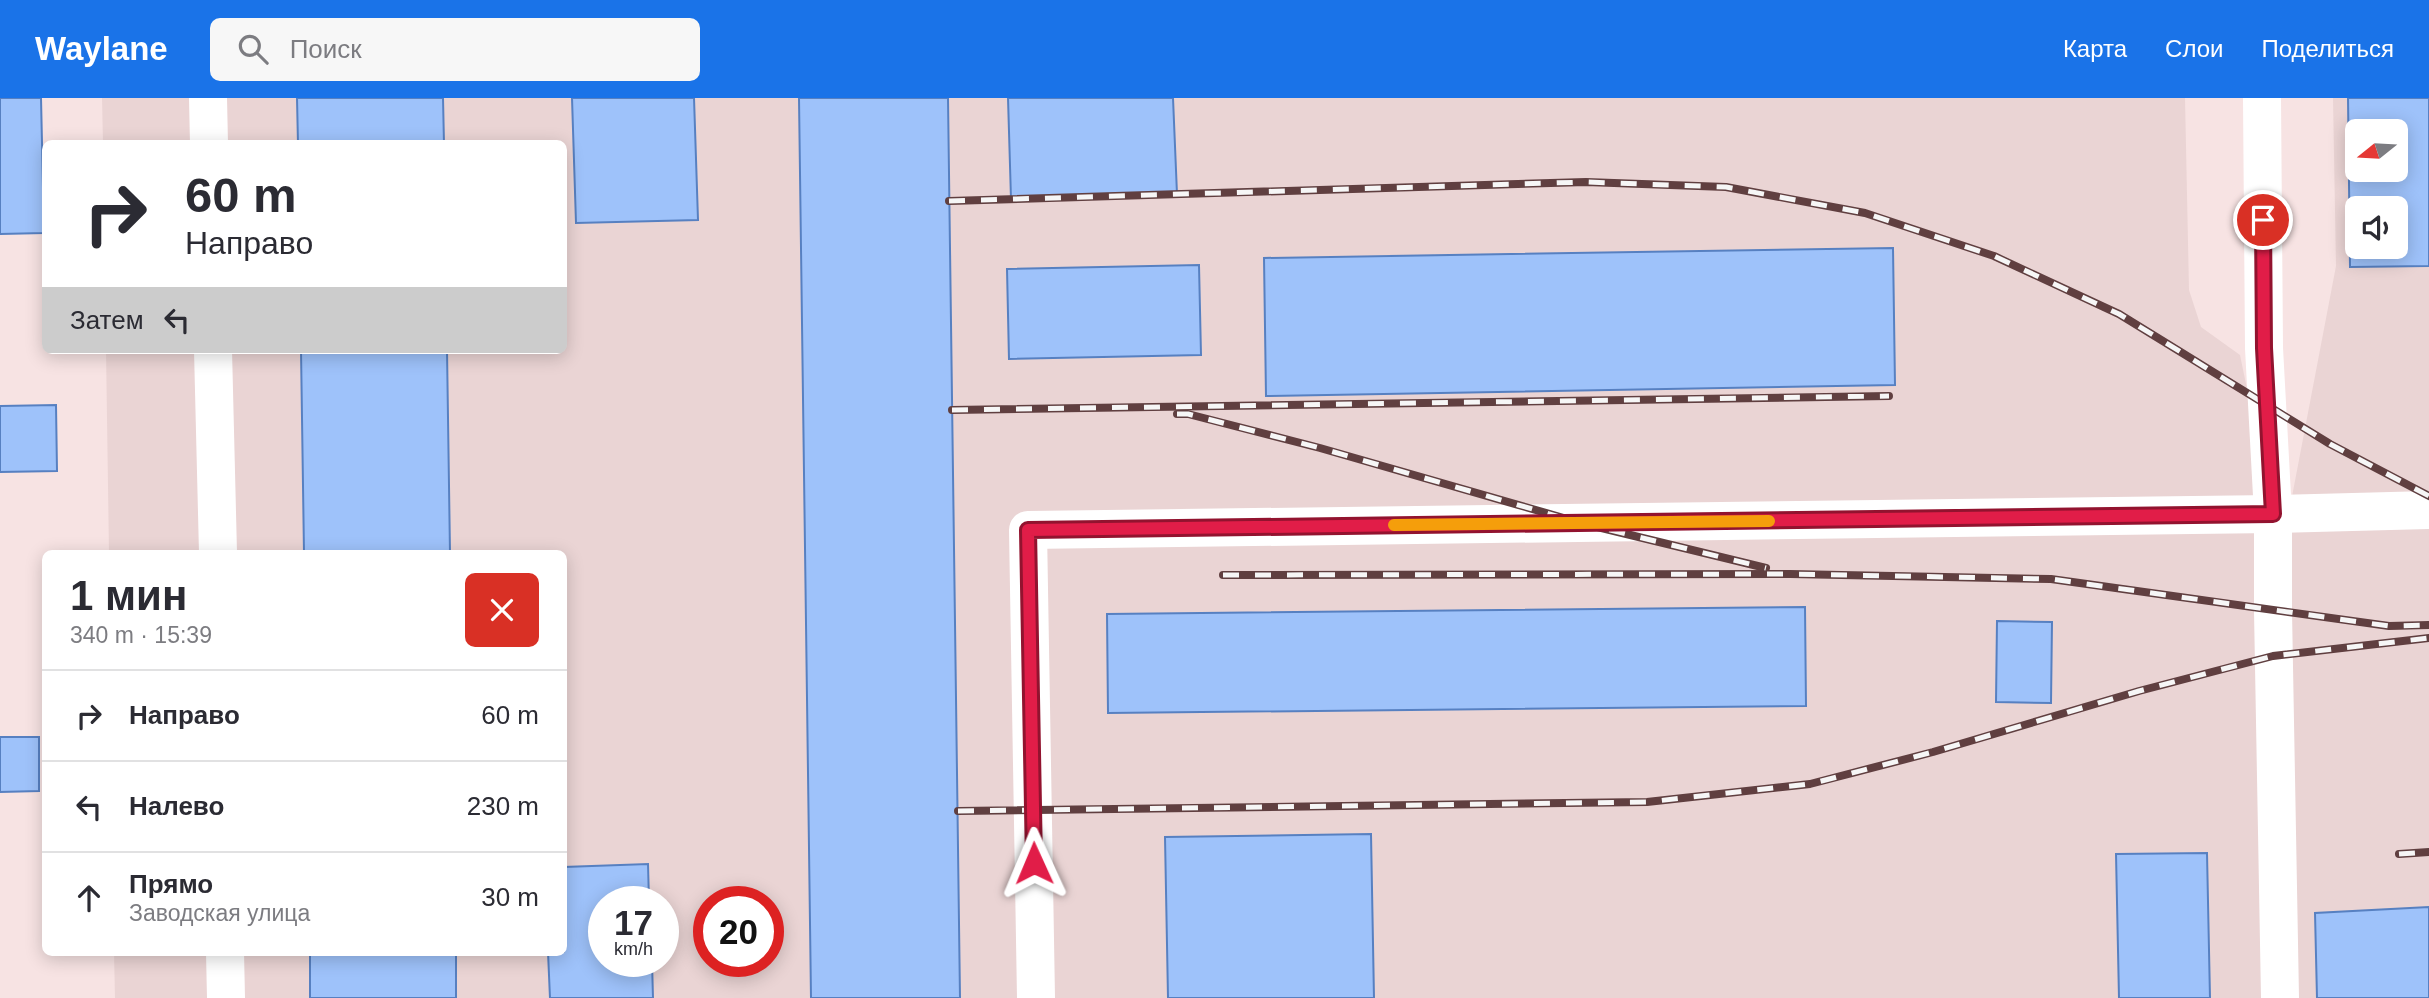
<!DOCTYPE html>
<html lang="ru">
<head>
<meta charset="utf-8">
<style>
	:root { --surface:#fff; --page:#f7f7f7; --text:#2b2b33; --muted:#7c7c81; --line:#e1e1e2; --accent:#1a73e8 }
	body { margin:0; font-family:Arial,sans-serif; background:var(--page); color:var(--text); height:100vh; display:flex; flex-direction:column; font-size:26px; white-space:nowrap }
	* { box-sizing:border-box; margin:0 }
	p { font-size:23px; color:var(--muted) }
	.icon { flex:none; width:38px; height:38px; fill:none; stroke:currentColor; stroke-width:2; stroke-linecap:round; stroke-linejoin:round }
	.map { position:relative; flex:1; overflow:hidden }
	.panel { position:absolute; left:42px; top:452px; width:525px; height:406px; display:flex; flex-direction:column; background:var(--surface); border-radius:10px; box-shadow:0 4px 18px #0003 }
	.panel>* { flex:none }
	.hud { position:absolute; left:42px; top:42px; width:525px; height:214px; border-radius:10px; box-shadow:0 4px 18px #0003; background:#fff; color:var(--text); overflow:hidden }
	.needle { width:46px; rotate:252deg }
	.buttons { position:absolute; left:2345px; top:21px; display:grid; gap:14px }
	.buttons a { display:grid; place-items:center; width:63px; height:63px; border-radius:10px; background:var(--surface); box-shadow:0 4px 18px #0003; font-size:35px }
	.speed { position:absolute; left:588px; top:788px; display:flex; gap:14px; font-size:35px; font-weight:700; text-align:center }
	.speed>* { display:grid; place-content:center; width:91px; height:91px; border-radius:50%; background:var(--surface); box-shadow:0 4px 18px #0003; line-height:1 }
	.speed small { font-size:18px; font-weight:400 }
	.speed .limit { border:10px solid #d22; background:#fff; color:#111 }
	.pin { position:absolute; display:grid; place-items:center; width:60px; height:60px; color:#fff; margin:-30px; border:4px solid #fff; border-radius:50%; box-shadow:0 2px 7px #0007 }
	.me { position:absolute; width:77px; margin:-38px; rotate:359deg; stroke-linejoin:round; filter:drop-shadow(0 0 5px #0008) }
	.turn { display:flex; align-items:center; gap:24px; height:147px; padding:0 28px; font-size:32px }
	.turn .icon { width:91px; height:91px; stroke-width:2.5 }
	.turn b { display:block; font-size:49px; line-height:60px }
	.then { display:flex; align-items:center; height:66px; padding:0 28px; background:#0003; gap:14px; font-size:26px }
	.round { display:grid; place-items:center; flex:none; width:74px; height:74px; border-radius:10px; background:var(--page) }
	.headline { display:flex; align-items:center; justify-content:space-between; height:119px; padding:0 28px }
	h1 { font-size:42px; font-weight:700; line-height:52px }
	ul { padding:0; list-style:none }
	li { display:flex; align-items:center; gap:21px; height:91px; padding:0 28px; border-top:2px solid var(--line) }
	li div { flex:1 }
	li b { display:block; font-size:26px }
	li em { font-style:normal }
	header { display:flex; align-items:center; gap:42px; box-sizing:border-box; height:98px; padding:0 35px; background:var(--accent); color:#fff }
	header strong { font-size:33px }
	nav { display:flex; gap:38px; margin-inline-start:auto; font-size:24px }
	.search { width:490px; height:63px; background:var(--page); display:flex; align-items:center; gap:18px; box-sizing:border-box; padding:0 24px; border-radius:10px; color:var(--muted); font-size:26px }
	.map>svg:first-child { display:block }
</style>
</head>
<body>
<header>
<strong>Waylane</strong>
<div class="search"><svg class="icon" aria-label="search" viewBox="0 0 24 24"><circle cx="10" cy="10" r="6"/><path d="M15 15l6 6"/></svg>Поиск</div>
<nav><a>Карта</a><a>Слои</a><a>Поделиться</a></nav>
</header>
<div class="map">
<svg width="2429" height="900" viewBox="0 0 2429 900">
	<rect width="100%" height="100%" fill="#f7e3e3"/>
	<path fill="#ead4d4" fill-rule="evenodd" d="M102 0H2185L2189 192 2201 229 2240 257 2273 416 2290 409 2336 168 2333 0H2429V900H115L114 854H564V455H109L106 252H564V46L103 45ZM2357 33H2396V72H2357ZM2357 110H2396V149H2357ZM604 803H663V863H604ZM709 803H768V863H709Z"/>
	<g fill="#9ec2fa" stroke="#5780c1" stroke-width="2" fill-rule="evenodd">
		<path d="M0 0H41L44 135 0 136Z"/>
		<path d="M297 0H443L444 46H298Z"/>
		<path d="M572 0H694L698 122 576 125Z"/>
		<path d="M799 0H948L960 900H811Z"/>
		<path d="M1008 0H1173L1177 96 1011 101Z"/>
		<path d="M2348 0H2429V168L2350 169ZM2357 33H2396V72H2357ZM2357 110H2396V149H2357Z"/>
		<path d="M1893 150 1895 287 1266 298 1264 160Z"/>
		<path d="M1199 167 1201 257 1009 261 1007 171Z"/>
		<path d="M301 252H447L450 455H304Z"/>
		<path d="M56 307 57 373 0 374V308Z"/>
		<path d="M1805 509 1806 608 1108 615 1107 516Z"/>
		<path d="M1997 523 2052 524 2051 605 1996 604Z"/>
		<path d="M0 639H39V693L0 694Z"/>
		<path d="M1371 736 1374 900H1168L1165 739Z"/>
		<path d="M2207 755 2210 900H2119L2116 756Z"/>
		<path d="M648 766 649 803H604V863H652L653 900H550L548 854H564V769Z"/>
		<path d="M2429 809V900H2317L2315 815Z"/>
		<rect x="310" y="854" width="146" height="46"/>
	</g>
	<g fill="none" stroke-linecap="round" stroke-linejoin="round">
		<g stroke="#fff" stroke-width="38">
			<path d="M208 0 209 46"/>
			<path d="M2262 0 2264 250 2273 416V513L2280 900"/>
			<path d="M213 252 218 455"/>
			<path d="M225 854 226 900"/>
			<path d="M1036 900 1028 432 2273 416 2429 412"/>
		</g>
		<defs>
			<g id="rail">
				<path d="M949 103 1586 84 1726 89 1865 115 1994 158 2119 216 2330 346 2429 398"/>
				<path d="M952 312 1889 298"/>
				<path d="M1177 316H1188L1320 350 1581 425 1766 470"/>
				<path d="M1223 477 1790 476 2051 481 2389 528 2429 527"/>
				<path d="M958 713 1647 704 1810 686 1933 654 2139 593 2273 558 2429 540"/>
				<path d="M2399 756 2429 754"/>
			</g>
		</defs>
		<use href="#rail" stroke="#603f40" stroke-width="8"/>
		<use href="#rail" stroke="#f6f6f6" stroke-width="5" stroke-dasharray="16" stroke-linecap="butt"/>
	</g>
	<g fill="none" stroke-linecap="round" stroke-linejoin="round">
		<defs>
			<path id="route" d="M1034 765 1028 432 2273 416 2264 250 2263 122"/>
		</defs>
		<use href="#route" stroke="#92132f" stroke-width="18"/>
		<use href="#route" stroke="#e11d48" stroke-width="12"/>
		<path stroke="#f59e0b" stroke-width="12" d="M1394 427 1769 423"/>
	</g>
</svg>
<div class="buttons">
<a><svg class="needle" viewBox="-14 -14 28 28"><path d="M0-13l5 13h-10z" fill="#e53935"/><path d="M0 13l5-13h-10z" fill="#7c7c81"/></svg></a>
<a><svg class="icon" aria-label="sound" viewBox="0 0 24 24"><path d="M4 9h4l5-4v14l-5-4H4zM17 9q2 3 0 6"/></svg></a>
</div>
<div class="speed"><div>17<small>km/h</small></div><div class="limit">20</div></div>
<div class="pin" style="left:2263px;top:122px;background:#d93025"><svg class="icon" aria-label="arrive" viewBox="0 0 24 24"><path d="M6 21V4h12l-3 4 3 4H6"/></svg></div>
<svg class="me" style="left:1034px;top:765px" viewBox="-20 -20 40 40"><path d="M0-17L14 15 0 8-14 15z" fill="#e11d48" stroke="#fff" stroke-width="4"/></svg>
<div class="hud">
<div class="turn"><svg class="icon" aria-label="right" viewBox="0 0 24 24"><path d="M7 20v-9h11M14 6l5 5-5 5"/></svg><div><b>60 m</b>Направо</div></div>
<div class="then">Затем<svg class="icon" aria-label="left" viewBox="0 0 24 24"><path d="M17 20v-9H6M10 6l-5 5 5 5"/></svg></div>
</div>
<section class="panel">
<div class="headline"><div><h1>1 мин</h1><p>340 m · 15:39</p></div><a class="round" style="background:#d93025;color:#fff"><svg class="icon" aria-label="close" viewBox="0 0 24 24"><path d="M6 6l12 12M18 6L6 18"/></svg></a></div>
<ul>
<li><svg class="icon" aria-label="right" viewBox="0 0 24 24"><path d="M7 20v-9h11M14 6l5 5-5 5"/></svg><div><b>Направо</b></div><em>60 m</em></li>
<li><svg class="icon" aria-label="left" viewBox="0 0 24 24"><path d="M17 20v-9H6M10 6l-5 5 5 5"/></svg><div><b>Налево</b></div><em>230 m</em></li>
<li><svg class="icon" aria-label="ahead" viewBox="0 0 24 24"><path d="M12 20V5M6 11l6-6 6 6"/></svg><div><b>Прямо</b><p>Заводская улица</p></div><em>30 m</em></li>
</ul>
</section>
</div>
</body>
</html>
